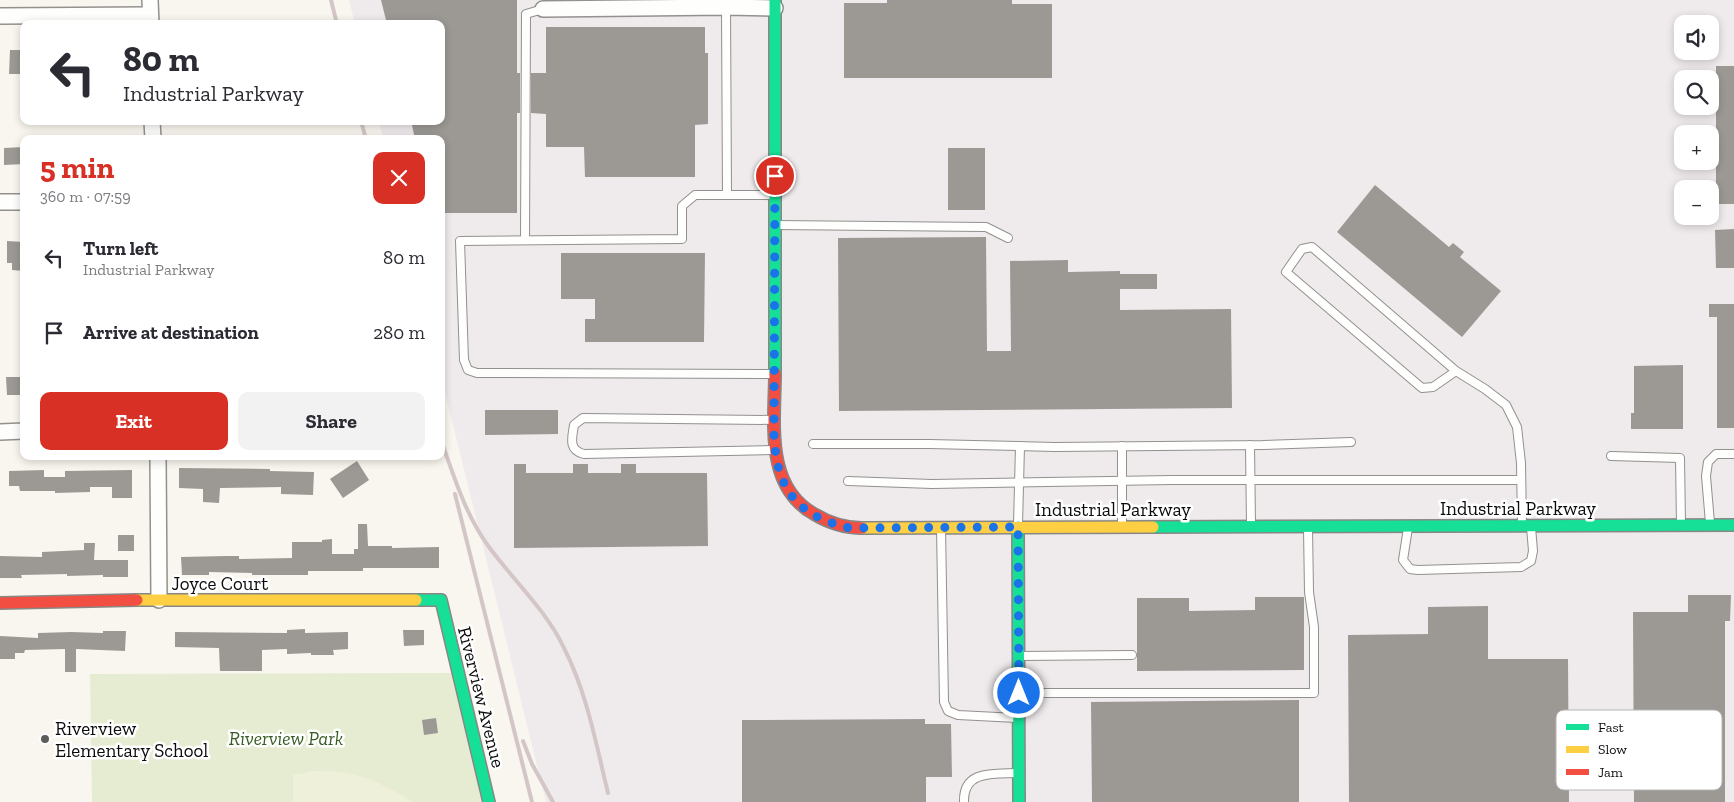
<!DOCTYPE html>
<html lang="en">
<head>
<meta charset="utf-8">
<style>
	:root { --surface:#fff; --page:#f2f2f3; --text:#2b2b33; --muted:#7c7c81; --accent:#d93025 }
	body { margin:0; font-family:"Zilla Slab",serif; background:var(--page); color:var(--text); height:100vh; display:flex; flex-direction:column; font-size:19px; white-space:nowrap }
	* { box-sizing:border-box; margin:0 }
	p { font-size:16px; color:var(--muted) }
	.icon { flex:none; width:28px; height:28px; fill:none; stroke:currentColor; stroke-width:2; stroke-linecap:round; stroke-linejoin:round }
	.map { position:relative; flex:1; overflow:hidden }
	.side { position:absolute; left:20px; top:135px; width:425px; height:325px; display:flex; flex-direction:column; background:var(--surface); border-radius:10px; box-shadow:0 2px 8px #0003 }
	.side>* { flex:none }
	.guide { position:absolute; left:20px; top:20px; width:425px; height:105px; border-radius:10px; box-shadow:0 2px 8px #0003; background:#fff; color:var(--text); overflow:hidden }
	.fabs { position:absolute; left:1674px; top:15px; display:grid; gap:10px }
	.fabs a { display:grid; place-items:center; width:45px; height:45px; border-radius:10px; background:var(--surface); box-shadow:0 2px 8px #0003; font-size:25px }
	.pin { position:absolute; display:grid; place-items:center; width:42px; height:42px; color:#fff; margin:-21px; border:2px solid #fff; border-radius:50%; box-shadow:0 1px 5px #0007 }
	.me { position:absolute; width:55px; margin:-28px; rotate:0deg; stroke-linejoin:round; filter:drop-shadow(0 0 4px #0008) }
	.turn { display:flex; align-items:center; gap:18px; height:105px; padding:0 20px; font-size:22px }
	.turn .icon { width:65px; height:65px; stroke-width:2.5 }
	.turn b { display:block; font-size:35px; line-height:42px }
	.round { display:grid; place-items:center; flex:none; width:52px; height:52px; border-radius:10px; background:var(--page) }
	.head { display:flex; align-items:center; justify-content:space-between; height:85px; padding:0 20px }
	h1 { font-size:30px; font-weight:700; line-height:38px; color:var(--accent) }
	.cta { display:flex; gap:10px; margin-top:auto; padding:10px 20px }
	.cta a { flex:1; height:58px; border-radius:10px; background:var(--accent); color:#fff; font-size:20px; font-weight:700; line-height:58px; text-align:center }
	.cta a+a { background:var(--page); color:var(--text) }
	ul { padding:0; list-style:none }
	li { display:flex; align-items:center; gap:15px; height:75px; padding:0 20px }
	li div { flex:1 }
	li b { display:block; font-size:19px }
	li em { font-style:normal }
	.map>svg:first-child { display:block }
</style>
</head>
<body>
<div class="map">
<svg width="1734" height="802" viewBox="0 0 1734 802">
	<rect width="100%" height="100%" fill="#f9f6ef"/>
	<path fill="#efeaec" fill-rule="evenodd" d="M349 0H1734V802H546L441 376V139H383L379 121H441V24H355ZM1682 24H1710V51H1682ZM1682 79H1710V106H1682ZM1682 134H1710V161H1682ZM1682 189H1710V216H1682Z"/>
	<path fill="#e6ecd1" d="M451 673 482 802H92L90 674Z"/>
	<path fill="#eff0da" d="M316 771C325 772 334 771 343 772 367 776 392 788 412 802H293V775Z"/>
	<g fill="#9c9995">
		<path d="M381 0H517V73H520V113H517V213H441V139H415L411 121H441V24H387Z"/>
		<path d="M887 0H1012V4H1052V78H844V3H887Z"/>
		<path d="M546 27H705V53H708V124L695 125V177H585L584 147H546V114L531 113V73H546Z"/>
		<path d="M10 50H24V74H9Z"/>
		<rect x="1716" y="66" width="18" height="138"/>
		<path d="M24 147V164L4 165V148Z"/>
		<rect x="948" y="148" width="37" height="62"/>
		<path d="M1375 185 1449 247 1453 243 1464 252 1460 257 1501 291 1462 337 1337 232Z"/>
		<path d="M1734 229V268H1716L1715 230Z"/>
		<path d="M986 237 987 351H1011L1010 261 1068 260V272L1120 271V274H1157V289H1120V310L1231 309 1232 408 839 411 838 238Z"/>
		<path d="M7 241 24 242V271L12 270V263H7Z"/>
		<path d="M561 253H705L704 342H585V319H595V299H561Z"/>
		<path d="M1709 304H1734V428H1717V317H1709Z"/>
		<path d="M1683 365V429H1631V413H1634V366Z"/>
		<path d="M6 377H24V395H7Z"/>
		<path d="M485 410H558V434L485 435Z"/>
		<path d="M357 461 369 480 343 498 330 479Z"/>
		<path d="M514 464H526V473H573V464H588V473H621V464H636V473H707L708 546 514 548Z"/>
		<path d="M179 468 270 469V471L314 472 313 495 281 494V487L220 488 219 503 203 502V489L179 488Z"/>
		<path d="M44 470V477H65V471L132 470V498H112V487H90V492L55 493V491H20L19 486H9V471Z"/>
		<path d="M358 524H367L368 546H392V548L439 547V568H363V571H308V575H252V573L209 572V575H182L181 557 226 556H239V559L292 558V542H322V540L332 539V554H354V549H358Z"/>
		<rect x="118" y="535" width="16" height="16"/>
		<path d="M84 543H95L94 560H128V577H103V575L67 576V574L21 575 22 578H0V556L42 557V552L84 550Z"/>
		<path d="M1688 595H1731L1730 621H1725V802H1634L1633 612H1688Z"/>
		<path d="M1255 597H1304V670L1137 671V598H1189V611L1255 610Z"/>
		<path d="M1488 606V659H1568L1569 802H1349L1348 635 1428 634V607Z"/>
		<path d="M305 629V633L348 632V649L333 650 334 655H311V653L287 654V649L262 650V671H220L219 648 175 647V632L287 633V630Z"/>
		<path d="M403 630H424V645L404 646Z"/>
		<path d="M103 631H126L125 651 76 649V672H65V649L25 650 24 653H15V659H0V636L38 638V633L71 632 103 633Z"/>
		<path d="M1299 700V802H1092L1091 702Z"/>
		<path d="M436 718 438 733 424 735 422 720Z"/>
		<path d="M925 719V724H951L952 777H926V802H742V720Z"/>
	</g>
	<g fill="none" stroke-linecap="round" stroke-linejoin="round">
		<defs>
			<g id="lane">
				<path d="M726 7 727 195"/>
				<path d="M775 225 986 227 1008 238"/>
				<path d="M525 240 526 14 543 9"/>
				<path d="M1456 371 1433 387 1422 388 1286 272 1302 249 1312 247 1456 371 1485 389 1506 405 1517 427 1521 463 1522 524"/>
				<path d="M772 374 477 373 468 370 464 360 460 241 682 239V206L695 195H773"/>
				<path d="M813 444H929L1055 447 1263 445 1351 442"/>
				<path d="M1250 445 1251 525"/>
				<path d="M1122 446V525"/>
				<path d="M773 450 584 454C568 450 572 438 574 425L583 418 774 420"/>
				<path d="M1611 456 1680 458 1681 524"/>
				<path d="M848 481 932 484 1172 480H1521"/>
				<path d="M1710 523 1706 476 1708 462 1716 454H1734"/>
				<path d="M1018 525 1020 446"/>
				<path d="M941 528 944 702 948 711 958 715 1017 718"/>
				<path d="M1408 528 1403 560 1410 569 1418 570 1521 567 1531 561 1533 551 1531 527"/>
				<path d="M1021 656 1132 655"/>
				<path d="M1020 693H1314V627L1309 592 1308 528"/>
				<path d="M964 802C963 770 993 774 1017 773"/>
			</g>
			<g id="street">
				<path d="M150 0 151 24"/>
				<path d="M543 9 726 7 775 8"/>
				<path d="M0 16 150 15"/>
				<path d="M152 121 153 139"/>
				<path d="M0 202H24"/>
				<path d="M0 432 24 431"/>
				<path d="M158 456 159 600"/>
			</g>
			<g id="fast">
				<path d="M775 0V373"/>
				<path d="M1018 527 1019 802"/>
				<path d="M1153 527 1734 525"/>
				<path d="M416 600H441L489 802"/>
			</g>
			<g id="slow">
				<path d="M862 528 1153 527"/>
				<path d="M137 600H416"/>
			</g>
			<g id="jam">
				<path d="M775 373C775 421 764 486 814 514 829 523 845 528 862 528"/>
				<path d="M0 603 137 600"/>
			</g>
		</defs>
		<use href="#lane" stroke="#92918e" stroke-width="10"/>
		<use href="#street" stroke="#92918e" stroke-width="18"/>
		<use href="#fast" stroke="#898784" stroke-width="14"/>
		<use href="#slow" stroke="#898784" stroke-width="14"/>
		<use href="#jam" stroke="#898784" stroke-width="14"/>
		<use href="#lane" stroke="#fefefd" stroke-width="8"/>
		<use href="#street" stroke="#fefefd" stroke-width="15"/>
		<use href="#fast" stroke="#16e098" stroke-width="11"/>
		<use href="#slow" stroke="#ffcf43" stroke-width="11"/>
		<use href="#jam" stroke="#f24e42" stroke-width="11"/>
		<g stroke="#d4c6c7" stroke-width="4">
			<path d="M331 0 337 24"/>
			<path d="M361 121 366 139"/>
			<path d="M441 440C454 477 466 516 489 547 514 581 546 610 564 648 587 693 596 744 608 793"/>
			<path d="M455 494 532 802"/>
			<path d="M523 741 532 764 553 802"/>
		</g>
	</g>
	<g fill="none" stroke-linecap="round" stroke-linejoin="round">
		<path stroke="#1a73e8" stroke-width="9" stroke-dasharray="0 16.2" d="M775 176 774 434C776 488 796 516 850 528L1018 527 1019 693"/>
	</g>
	<circle fill="#5e5d5b" stroke="#fff" stroke-width="2" cx="45" cy="739" r="5"/>
	<g text-anchor="middle" stroke-width="5" stroke-linejoin="round" paint-order="stroke">
		<g font-size="19" fill="#0b0b0b" stroke="#fff">
			<text x="1518" y="515">Industrial Parkway</text>
			<text x="1113" y="516">Industrial Parkway</text>
			<text x="220" y="590">Joyce Court</text>
			<text transform="translate(482 697) rotate(76)" y="7">Riverview Avenue</text>
		</g>
		<g font-size="19" fill="#0b0b0b" stroke="#fff" text-anchor="start">
			<text x="55" y="735">Riverview<tspan x="55" dy="22">Elementary School</tspan></text>
		</g>
		<g font-size="19" font-style="italic" fill="#375c22" stroke="#fff">
			<text x="286" y="745">Riverview Park</text>
		</g>
	</g>
	<rect x="1556" y="710" width="166" height="80" rx="8" fill="#fff" stroke="#b6b6b6" stroke-width="1"/>
	<rect x="1566" y="724" width="23" height="6" fill="#16e098"/>
	<rect x="1566" y="746" width="23" height="7" fill="#ffcf43"/>
	<rect x="1566" y="769" width="23" height="6" fill="#f24e42"/>
	<g font-size="14" fill="#0b0b0b">
		<text x="1598" y="732">Fast</text>
		<text x="1598" y="754">Slow</text>
		<text x="1598" y="777">Jam</text>
	</g>
</svg>
<div class="fabs">
<a><svg class="icon" aria-label="sound" viewBox="0 0 24 24"><path d="M4 9h4l5-4v14l-5-4H4zM17 9q2 3 0 6"/></svg></a>
<a><svg class="icon" aria-label="search" viewBox="0 0 24 24"><circle cx="10" cy="10" r="6"/><path d="M15 15l6 6"/></svg></a>
<a>+</a>
<a>−</a>
</div>
<div class="pin" style="left:775px;top:176px;background:#d93025"><svg class="icon" aria-label="arrive" viewBox="0 0 24 24"><path d="M6 21V4h12l-3 4 3 4H6"/></svg></div>
<svg class="me" style="left:1019px;top:693px" viewBox="-20 -20 40 40"><circle r="17" fill="#1a73e8" stroke="#fff" stroke-width="3"/><path d="M0-11L8 9 0 5-8 9z" fill="#fff"/></svg>
<div class="guide">
<div class="turn"><svg class="icon" aria-label="left" viewBox="0 0 24 24"><path d="M17 20v-9H6M10 6l-5 5 5 5"/></svg><div><b>80 m</b>Industrial Parkway</div></div>
</div>
<section class="side">
<div class="head"><div><h1>5 min</h1><p>360 m · 07:59</p></div><a class="round" style="background:#d93025;color:#fff"><svg class="icon" aria-label="close" viewBox="0 0 24 24"><path d="M6 6l12 12M18 6L6 18"/></svg></a></div>
<ul>
<li><svg class="icon" aria-label="left" viewBox="0 0 24 24"><path d="M17 20v-9H6M10 6l-5 5 5 5"/></svg><div><b>Turn left</b><p>Industrial Parkway</p></div><em>80 m</em></li>
<li><svg class="icon" aria-label="arrive" viewBox="0 0 24 24"><path d="M6 21V4h12l-3 4 3 4H6"/></svg><div><b>Arrive at destination</b></div><em>280 m</em></li>
</ul>
<div class="cta"><a>Exit</a><a>Share</a></div>
</section>
</div>
</body>
</html>
